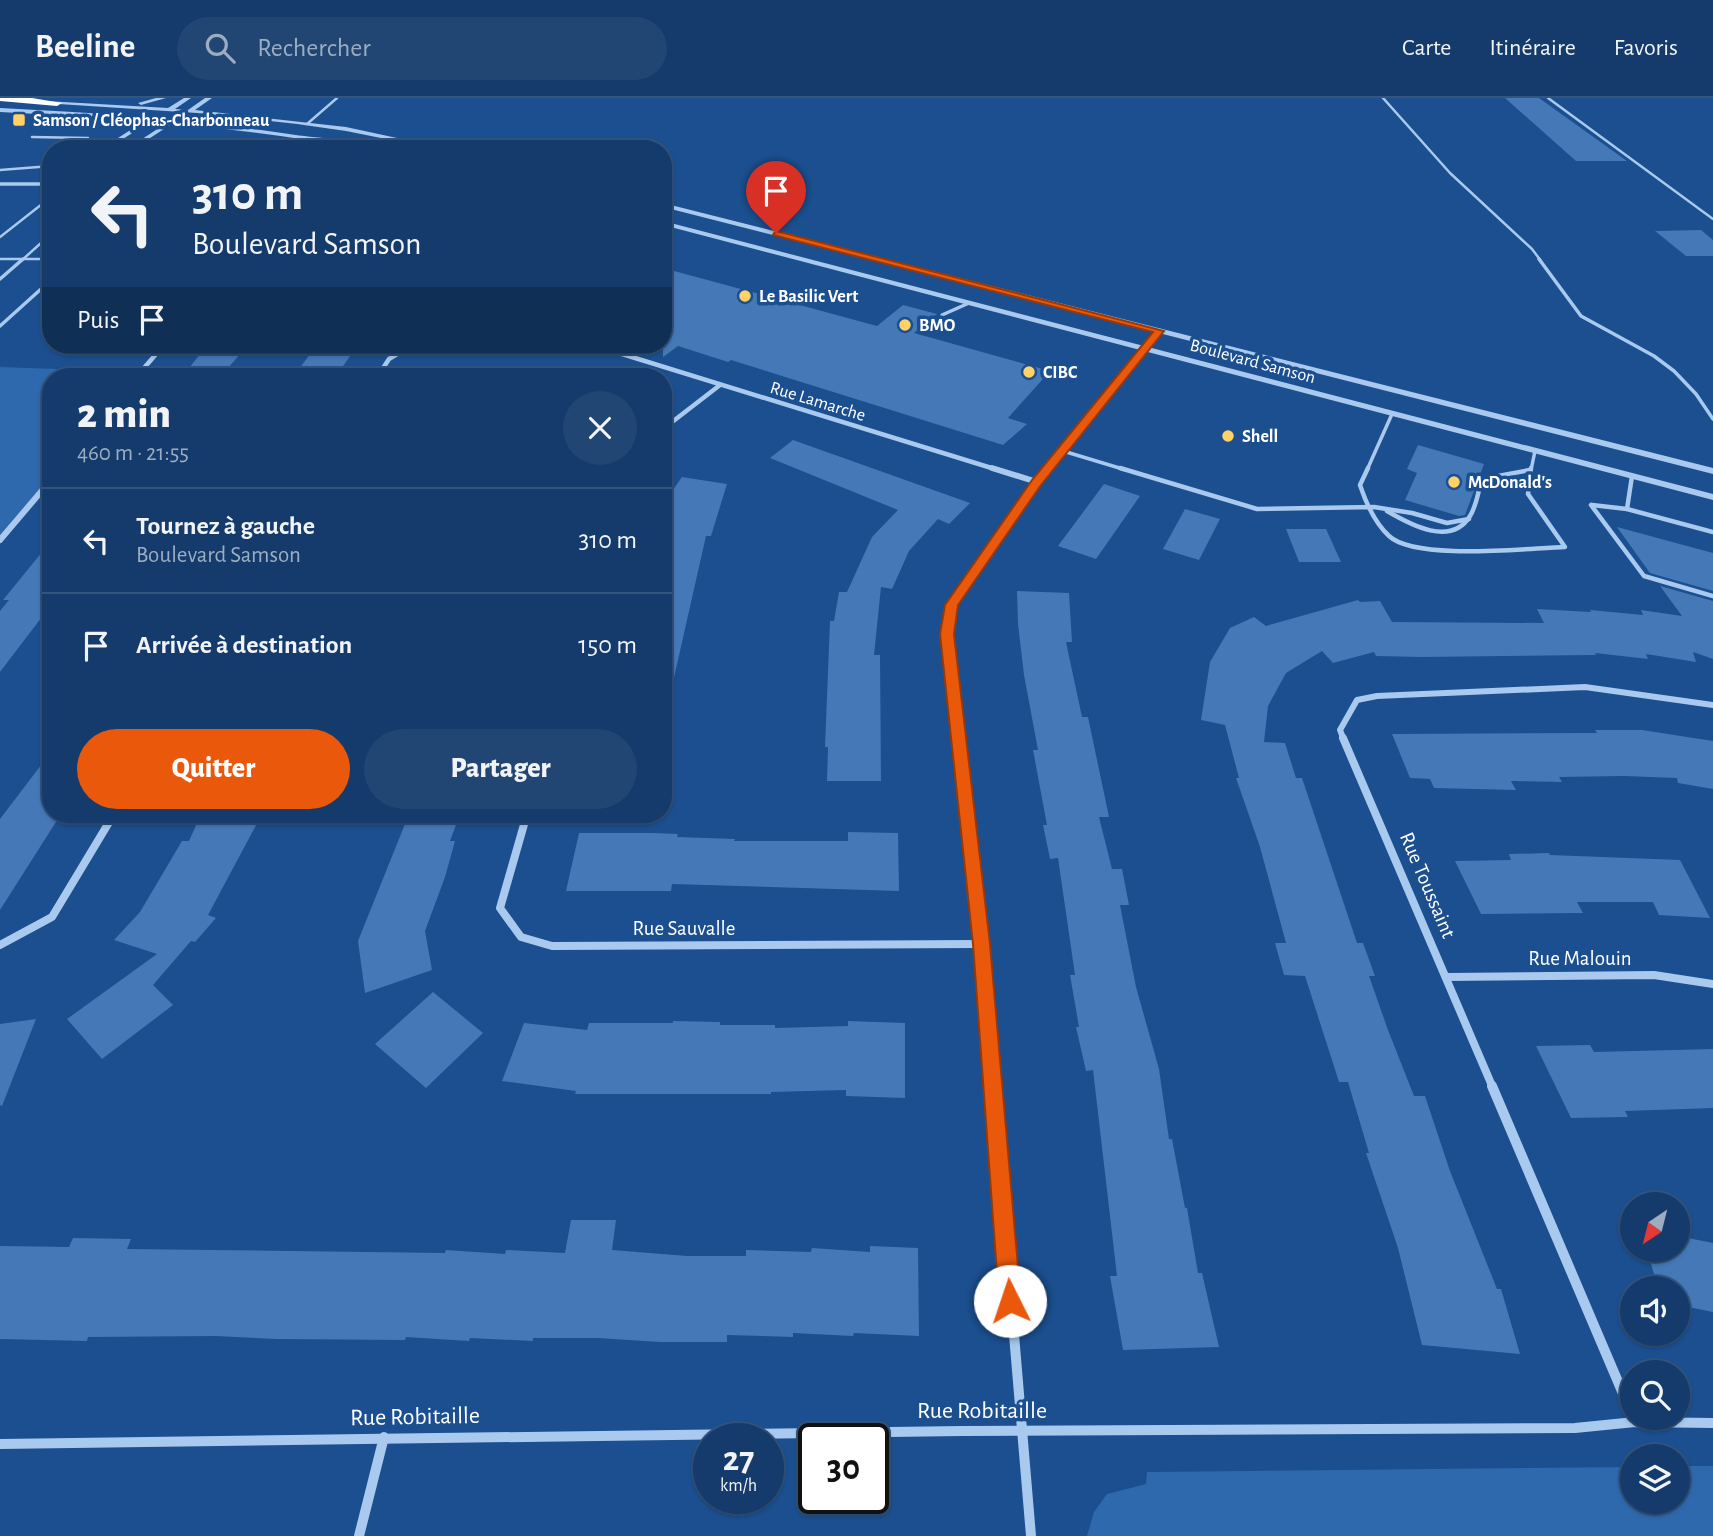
<!DOCTYPE html>
<html lang="fr">
<head>
<meta charset="utf-8">
<style>
	:root { --surface:#143b6b; --page:#214673; --text:#f1f3f6; --muted:#9dadc1; --line:#33557e; --accent:#ea580c }
	body { margin:0; font-family:"Alegreya Sans",sans-serif; background:var(--page); color:var(--text); height:100vh; display:flex; flex-direction:column; font-size:26px; white-space:nowrap }
	* { box-sizing:border-box; margin:0 }
	p { font-size:23px; color:var(--muted) }
	.icon { flex:none; width:38px; height:38px; fill:none; stroke:currentColor; stroke-width:2; stroke-linecap:round; stroke-linejoin:round }
	.map { position:relative; flex:1; overflow:hidden }
	.drawer { position:absolute; left:42px; top:270px; width:630px; height:455px; display:flex; flex-direction:column; background:var(--surface); border-radius:28px; box-shadow:0 2px 5px #0004,0 0 0 2px var(--line) }
	.drawer>* { flex:none }
	.hud { position:absolute; left:42px; top:42px; width:630px; height:214px; border-radius:28px; box-shadow:0 2px 5px #0004,0 0 0 2px var(--line); background:#143b6b; color:var(--text); overflow:hidden }
	.needle { width:46px; rotate:215deg }
	.tools { position:absolute; left:1620px; top:1094px; display:grid; gap:14px }
	.tools a { display:grid; place-items:center; width:70px; height:70px; border-radius:50%; background:var(--surface); box-shadow:0 2px 5px #0004,0 0 0 2px var(--line); font-size:35px }
	.speed { position:absolute; left:693px; top:1325px; display:flex; gap:14px; font-size:35px; font-weight:700; text-align:center }
	.speed>* { display:grid; place-content:center; width:91px; height:91px; border-radius:50%; background:var(--surface); box-shadow:0 2px 5px #0004,0 0 0 2px var(--line); line-height:1 }
	.speed small { font-size:18px; font-weight:400 }
	.speed .limit { border:4px solid #111; border-radius:10px; background:#fff; color:#111 }
	.pin { position:absolute; display:grid; place-items:center; width:60px; height:60px; color:#fff; margin:-72px -30px; border-radius:50% 50% 50% 0; rotate:-45deg; box-shadow:0 0 7px #0007 }
	.pin .icon { rotate:45deg }
	.me { position:absolute; width:77px; margin:-38px; rotate:356deg; stroke-linejoin:round; filter:drop-shadow(0 0 5px #0008) }
	.turn { display:flex; align-items:center; gap:24px; height:147px; padding:0 35px; font-size:32px }
	.turn .icon { width:91px; height:91px; stroke-width:2.5 }
	.turn b { display:block; font-size:49px; line-height:60px }
	.then { display:flex; align-items:center; height:66px; padding:0 35px; background:#0003; gap:14px; font-size:26px }
	.round { display:grid; place-items:center; flex:none; width:74px; height:74px; border-radius:37px; background:var(--page) }
	.head { display:flex; align-items:center; justify-content:space-between; height:119px; padding:0 35px }
	h1 { font-size:42px; font-weight:800; line-height:52px }
	.button { display:flex; gap:14px; margin-top:auto; padding:14px 35px }
	.button a { flex:1; height:80px; border-radius:42px; background:var(--accent); color:#fff; font-size:28px; font-weight:800; line-height:80px; text-align:center }
	.button a+a { background:var(--page); color:var(--text) }
	ul { padding:0; list-style:none }
	li { display:flex; align-items:center; gap:21px; height:105px; padding:0 35px; border-top:2px solid var(--line) }
	li div { flex:1 }
	li b { display:block; font-size:26px }
	li em { font-style:normal }
	header { display:flex; align-items:center; gap:42px; box-sizing:border-box; height:98px; padding:0 35px; background:var(--surface); border-bottom:2px solid var(--line) }
	header strong { font-size:33px }
	nav { display:flex; gap:38px; margin-inline-start:auto; font-size:24px }
	.search { width:490px; height:63px; background:var(--page); display:flex; align-items:center; gap:18px; box-sizing:border-box; padding:0 24px; border-radius:38px; color:var(--muted); font-size:26px }
	.map>svg:first-child { display:block }
</style>
</head>
<body>
<header>
<strong>Beeline</strong>
<div class="search"><svg class="icon" aria-label="search" viewBox="0 0 24 24"><circle cx="10" cy="10" r="6"/><path d="M15 15l6 6"/></svg>Rechercher</div>
<nav><a>Carte</a><a>Itinéraire</a><a>Favoris</a></nav>
</header>
<div class="map">
<svg width="1713" height="1438" viewBox="0 0 1713 1438">
	<rect width="100%" height="100%" fill="#1b4f8f"/>
	<g fill="#2e69ad">
		<path d="M0 269 141 274 137 278H51V381L0 442Z"/>
		<path d="M1678 1368H1713V1438H1087L1094 1414 1107 1396 1146 1386 1147 1374 1633 1369V1404H1678Z"/>
	</g>
	<g fill="#4478b7">
		<path d="M1505 0H1539L1627 63H1576Z"/>
		<path d="M1701 132 1713 142V158H1686L1655 133Z"/>
		<path d="M663 170 877 228 903 207 937 216 914 235 1050 273 1008 320 1027 326 1003 347 731 262 728 264 678 248 663 259Z"/>
		<path d="M207 247H248L221 278H183Z"/>
		<path d="M326 247H358L336 278H294L310 256Z"/>
		<path d="M793 342 970 405 949 426 938 421 909 453 892 491 881 489 874 557H880L881 683H827L828 649H825L830 523H834L839 494H847L872 439 898 412 770 360Z"/>
		<path d="M1418 347 1484 366 1465 417 1459 418 1405 402 1417 375 1407 371Z"/>
		<path d="M682 379 727 386 711 438H706L673 584 663 583V406Z"/>
		<path d="M1104 386 1140 398 1096 461 1058 448Z"/>
		<path d="M1185 411 1220 421 1199 462 1163 451Z"/>
		<path d="M1617 429 1713 455V493L1650 475Z"/>
		<path d="M1286 431H1326L1341 464H1299Z"/>
		<path d="M51 443V507L0 574V513L9 502H3Z"/>
		<path d="M1660 488 1713 503V561L1693 554 1696 564 1646 556 1648 561 1595 555 1596 557 1422 559 1376 558 1374 554 1333 565 1322 553 1286 575 1268 608 1264 644 1285 645 1296 680H1302L1357 845H1363L1375 878H1369L1388 932 1414 998H1425L1450 1073 1497 1191H1501L1520 1256 1422 1247 1398 1150 1366 1055H1369L1348 984H1339L1305 878 1284 877 1275 845H1286L1260 749 1236 680H1239L1225 627 1201 622 1210 564 1230 530 1254 519 1266 528 1358 502 1360 504 1380 503 1392 524 1544 525 1537 511 1591 514 1590 512 1643 517 1641 512 1682 518Z"/>
		<path d="M1017 493 1069 495 1072 544H1066L1082 619H1088L1109 719H1099L1112 771H1122L1129 807H1120L1136 889 1159 971 1169 1041H1172L1185 1110H1187L1198 1175H1202L1219 1249 1123 1252 1110 1178H1117L1093 972 1086 973 1076 929H1079L1070 877H1075L1058 760 1050 761 1043 727H1047L1033 652H1038L1024 577 1018 526Z"/>
		<path d="M1595 632H1642L1713 643V691L1678 685 1677 680 1624 678 1559 679 1562 684 1511 683 1516 692 1434 690 1430 681 1410 680 1392 636 1597 635Z"/>
		<path d="M51 654V716H61L0 812V721Z"/>
		<path d="M201 716H262L208 817 216 820 195 844 191 843 153 887 173 907 102 961 67 921 157 856 114 842 140 814 182 743H189Z"/>
		<path d="M409 716H460L450 743H455L445 779 425 833 432 872 365 895 358 843Z"/>
		<path d="M848 734 898 735 899 793 672 786 671 793H566L579 735H653L678 736 677 739 735 741 734 743H848Z"/>
		<path d="M1549 755 1550 757 1680 762 1710 820 1659 817 1653 804H1577L1583 815 1481 816 1455 763 1511 762 1509 756Z"/>
		<path d="M433 894 483 935 426 990 375 946Z"/>
		<path d="M36 921 2 1008 0 1007V926Z"/>
		<path d="M673 923 720 924V927H775V930L848 928V923L905 925V1000L846 998V992L771 994V996H575L576 993 502 983 524 925 587 932 589 925H673Z"/>
		<path d="M1590 947 1594 954 1713 951V1010L1625 1013 1628 1019 1571 1020 1536 948Z"/>
		<path d="M571 1122H616L612 1152 687 1158H746V1152L811 1154 812 1150 870 1154V1148L918 1150 919 1238 854 1235 853 1238 793 1235V1239L727 1237V1244H660L598 1240H533V1243L470 1240 469 1243 406 1239 405 1242 276 1241 216 1238 88 1239 87 1243 0 1241V1148L69 1149 73 1140 131 1141 127 1151 445 1155 446 1152 505 1156 506 1152 565 1155Z"/>
		<path d="M1678 1138 1713 1145V1214L1678 1207V1190H1658L1647 1152H1678Z"/>
	</g>
	<g fill="none" stroke-linecap="round" stroke-linejoin="round">
		<g stroke="#a9c9ee" stroke-width="2.5">
			<path d="M1383 0 1450 75 1532 151 1541 163"/>
			<path d="M1548 0 1713 121"/>
			<path d="M307 26 337 0"/>
			<path d="M32 39 88 40 75 51"/>
			<path d="M166 51 200 46 259 51"/>
			<path d="M0 72 51 68"/>
			<path d="M0 139 51 99"/>
			<path d="M0 161H51"/>
			<path d="M21 163 51 136"/>
		</g>
		<g stroke="#a9c9ee" stroke-width="3.5">
			<path d="M1539 161 1581 218 1654 258 1674 273 1696 296 1713 321"/>
			<path d="M0 181 23 161"/>
			<path d="M942 217 969 205"/>
			<path d="M0 228 51 182"/>
			<path d="M1063 353 1126 372"/>
			<path d="M1367 372 1392 316"/>
			<path d="M1531 372 1535 353"/>
		</g>
		<g stroke="#a9c9ee" stroke-width="4.5">
			<path d="M1120 370 1257 411 1374 409 1412 415 1447 425 1469 421"/>
			<path d="M1368 370 1360 387C1366 405 1375 425 1389 438 1416 463 1527 450 1565 449L1528 396 1531 370"/>
			<path d="M1632 378 1627 411 1713 434"/>
			<path d="M1591 407 1644 478 1713 498"/>
			<path d="M1592 407 1627 411"/>
			<path d="M1387 413C1411 427 1451 449 1470 418 1477 407 1478 393 1482 381L1530 372"/>
		</g>
		<g stroke="#a9c9ee" stroke-width="3.5">
			<path d="M104 51 151 21"/>
			<path d="M130 51 173 23"/>
			<path d="M0 86H51"/>
		</g>
		<g stroke="#a9c9ee" stroke-width="4.5">
			<path d="M593 247 998 372"/>
			<path d="M137 278 164 247"/>
			<path d="M378 278 389 261 412 247"/>
			<path d="M663 331 720 287"/>
			<path d="M1047 372 1160 233"/>
		</g>
		<g stroke="#a9c9ee" stroke-width="6">
			<path d="M992 370 1037 384"/>
			<path d="M0 442 51 382"/>
			<path d="M959 642 947 536 951 507 1048 370"/>
			<path d="M1344 642 1340 632 1357 602 1377 598 1585 589 1713 607"/>
		</g>
		<g stroke="#a9c9ee" stroke-width="8">
			<path d="M958 640 981 846 993 990"/>
			<path d="M1343 640 1493 990"/>
			<path d="M527 716 500 810 521 839 552 848 981 846"/>
			<path d="M0 847 52 819 114 716"/>
			<path d="M1446 879 1654 877 1713 886"/>
		</g>
		<g stroke="#a9c9ee" stroke-width="10">
			<path d="M993 988 1031 1438"/>
			<path d="M1492 988 1633 1319"/>
			<path d="M0 1346 963 1333 1575 1330 1635 1324 1713 1325"/>
			<path d="M359 1438 384 1339"/>
		</g>
		<g fill="#a9c9ee" fill-rule="evenodd">
			<path d="M156 0H166L141 7 138 5Z"/>
			<path d="M184 0H191L175 11 188 12 205 0H212L195 12 346 29 448 51H436L346 33 297 26 197 15 43 5 46 3 168 10Z"/>
			<path d="M0 10C97 15 194 21 289 36 315 40 350 41 374 51H360C241 29 121 20 0 14Z"/>
			<path d="M663 105 1713 370V376L663 109Z"/>
			<path d="M663 123 1713 396V402L663 127Z"/>
		</g>
		<path fill="#fff" fill-rule="evenodd" d="M0 0H32L62 5 57 8 0 3Z"/>
	</g>
	<path fill="#ea580c" stroke="#983908" stroke-width="2" d="M776 133 1164 233 1041 387 958 507 954 536 990 846 1021 1203 1018 1211 1010 1214 1002 1211 999 1203 973 846 940 536 945 507 1032 382 1153 234 773 137Z"/>
	<g fill="#ffd166" stroke="#1b4f8f" stroke-width="2.5">
		<rect x="12" y="15" width="14" height="14" rx="3.5"/>
		<circle cx="745" cy="198" r="7"/>
		<circle cx="905" cy="227" r="7"/>
		<circle cx="1029" cy="274" r="7"/>
		<circle cx="1228" cy="338" r="7"/>
		<circle cx="1454" cy="384" r="7"/>
	</g>
	<g text-anchor="middle" stroke-width="7" stroke-linejoin="round" paint-order="stroke">
		<g font-size="18" font-weight="bold" fill="#fff" stroke="#1b4f8f" text-anchor="start">
			<text x="33" y="28">Samson / Cléophas-Charbonneau</text>
			<text x="759" y="204">Le Basilic Vert</text>
			<text x="919" y="233">BMO</text>
			<text x="1043" y="280">CIBC</text>
			<text x="1242" y="344">Shell</text>
			<text x="1468" y="390">McDonald's</text>
		</g>
		<g font-size="18" fill="#fff" stroke="#1b4f8f">
			<text transform="translate(1253 263) rotate(15)" y="6">Boulevard Samson</text>
			<text transform="translate(818 303) rotate(17)" y="6">Rue Lamarche</text>
		</g>
		<g font-size="21" fill="#fff" stroke="#1b4f8f">
			<text transform="translate(1428 787) rotate(67)" y="7">Rue Toussaint</text>
			<text x="684" y="837">Rue Sauvalle</text>
			<text x="1580" y="867">Rue Malouin</text>
		</g>
		<g font-size="24" fill="#fff" stroke="#1b4f8f">
			<text x="982" y="1320">Rue Robitaille</text>
			<text transform="translate(415 1318) rotate(-1)" y="8">Rue Robitaille</text>
		</g>
	</g>
</svg>
<div class="tools">
<a><svg class="needle" viewBox="-14 -14 28 28"><path d="M0-13l5 13h-10z" fill="#e53935"/><path d="M0 13l5-13h-10z" fill="#9dadc1"/></svg></a>
<a><svg class="icon" aria-label="sound" viewBox="0 0 24 24"><path d="M4 9h4l5-4v14l-5-4H4zM17 9q2 3 0 6"/></svg></a>
<a><svg class="icon" aria-label="search" viewBox="0 0 24 24"><circle cx="10" cy="10" r="6"/><path d="M15 15l6 6"/></svg></a>
<a><svg class="icon" aria-label="layers" viewBox="0 0 24 24"><path d="M12 4l9 5-9 5-9-5zM3 14l9 5 9-5"/></svg></a>
</div>
<div class="speed"><div>27<small>km/h</small></div><div class="limit">30</div></div>
<div class="pin" style="left:776px;top:135px;background:#d93025"><svg class="icon" aria-label="arrive" viewBox="0 0 24 24"><path d="M6 21V4h12l-3 4 3 4H6"/></svg></div>
<svg class="me" style="left:1010px;top:1203px" viewBox="-20 -20 40 40"><circle r="19" fill="#fff"/><path d="M0-13L10 11 0 6-10 11z" fill="#ea580c"/></svg>
<div class="hud">
<div class="turn"><svg class="icon" aria-label="left" viewBox="0 0 24 24"><path d="M17 20v-9H6M10 6l-5 5 5 5"/></svg><div><b>310 m</b>Boulevard Samson</div></div>
<div class="then">Puis<svg class="icon" aria-label="arrive" viewBox="0 0 24 24"><path d="M6 21V4h12l-3 4 3 4H6"/></svg></div>
</div>
<section class="drawer">
<div class="head"><div><h1>2 min</h1><p>460 m · 21:55</p></div><a class="round"><svg class="icon" aria-label="close" viewBox="0 0 24 24"><path d="M6 6l12 12M18 6L6 18"/></svg></a></div>
<ul>
<li><svg class="icon" aria-label="left" viewBox="0 0 24 24"><path d="M17 20v-9H6M10 6l-5 5 5 5"/></svg><div><b>Tournez à gauche</b><p>Boulevard Samson</p></div><em>310 m</em></li>
<li><svg class="icon" aria-label="arrive" viewBox="0 0 24 24"><path d="M6 21V4h12l-3 4 3 4H6"/></svg><div><b>Arrivée à destination</b></div><em>150 m</em></li>
</ul>
<div class="button"><a>Quitter</a><a>Partager</a></div>
</section>
</div>
</body>
</html>
